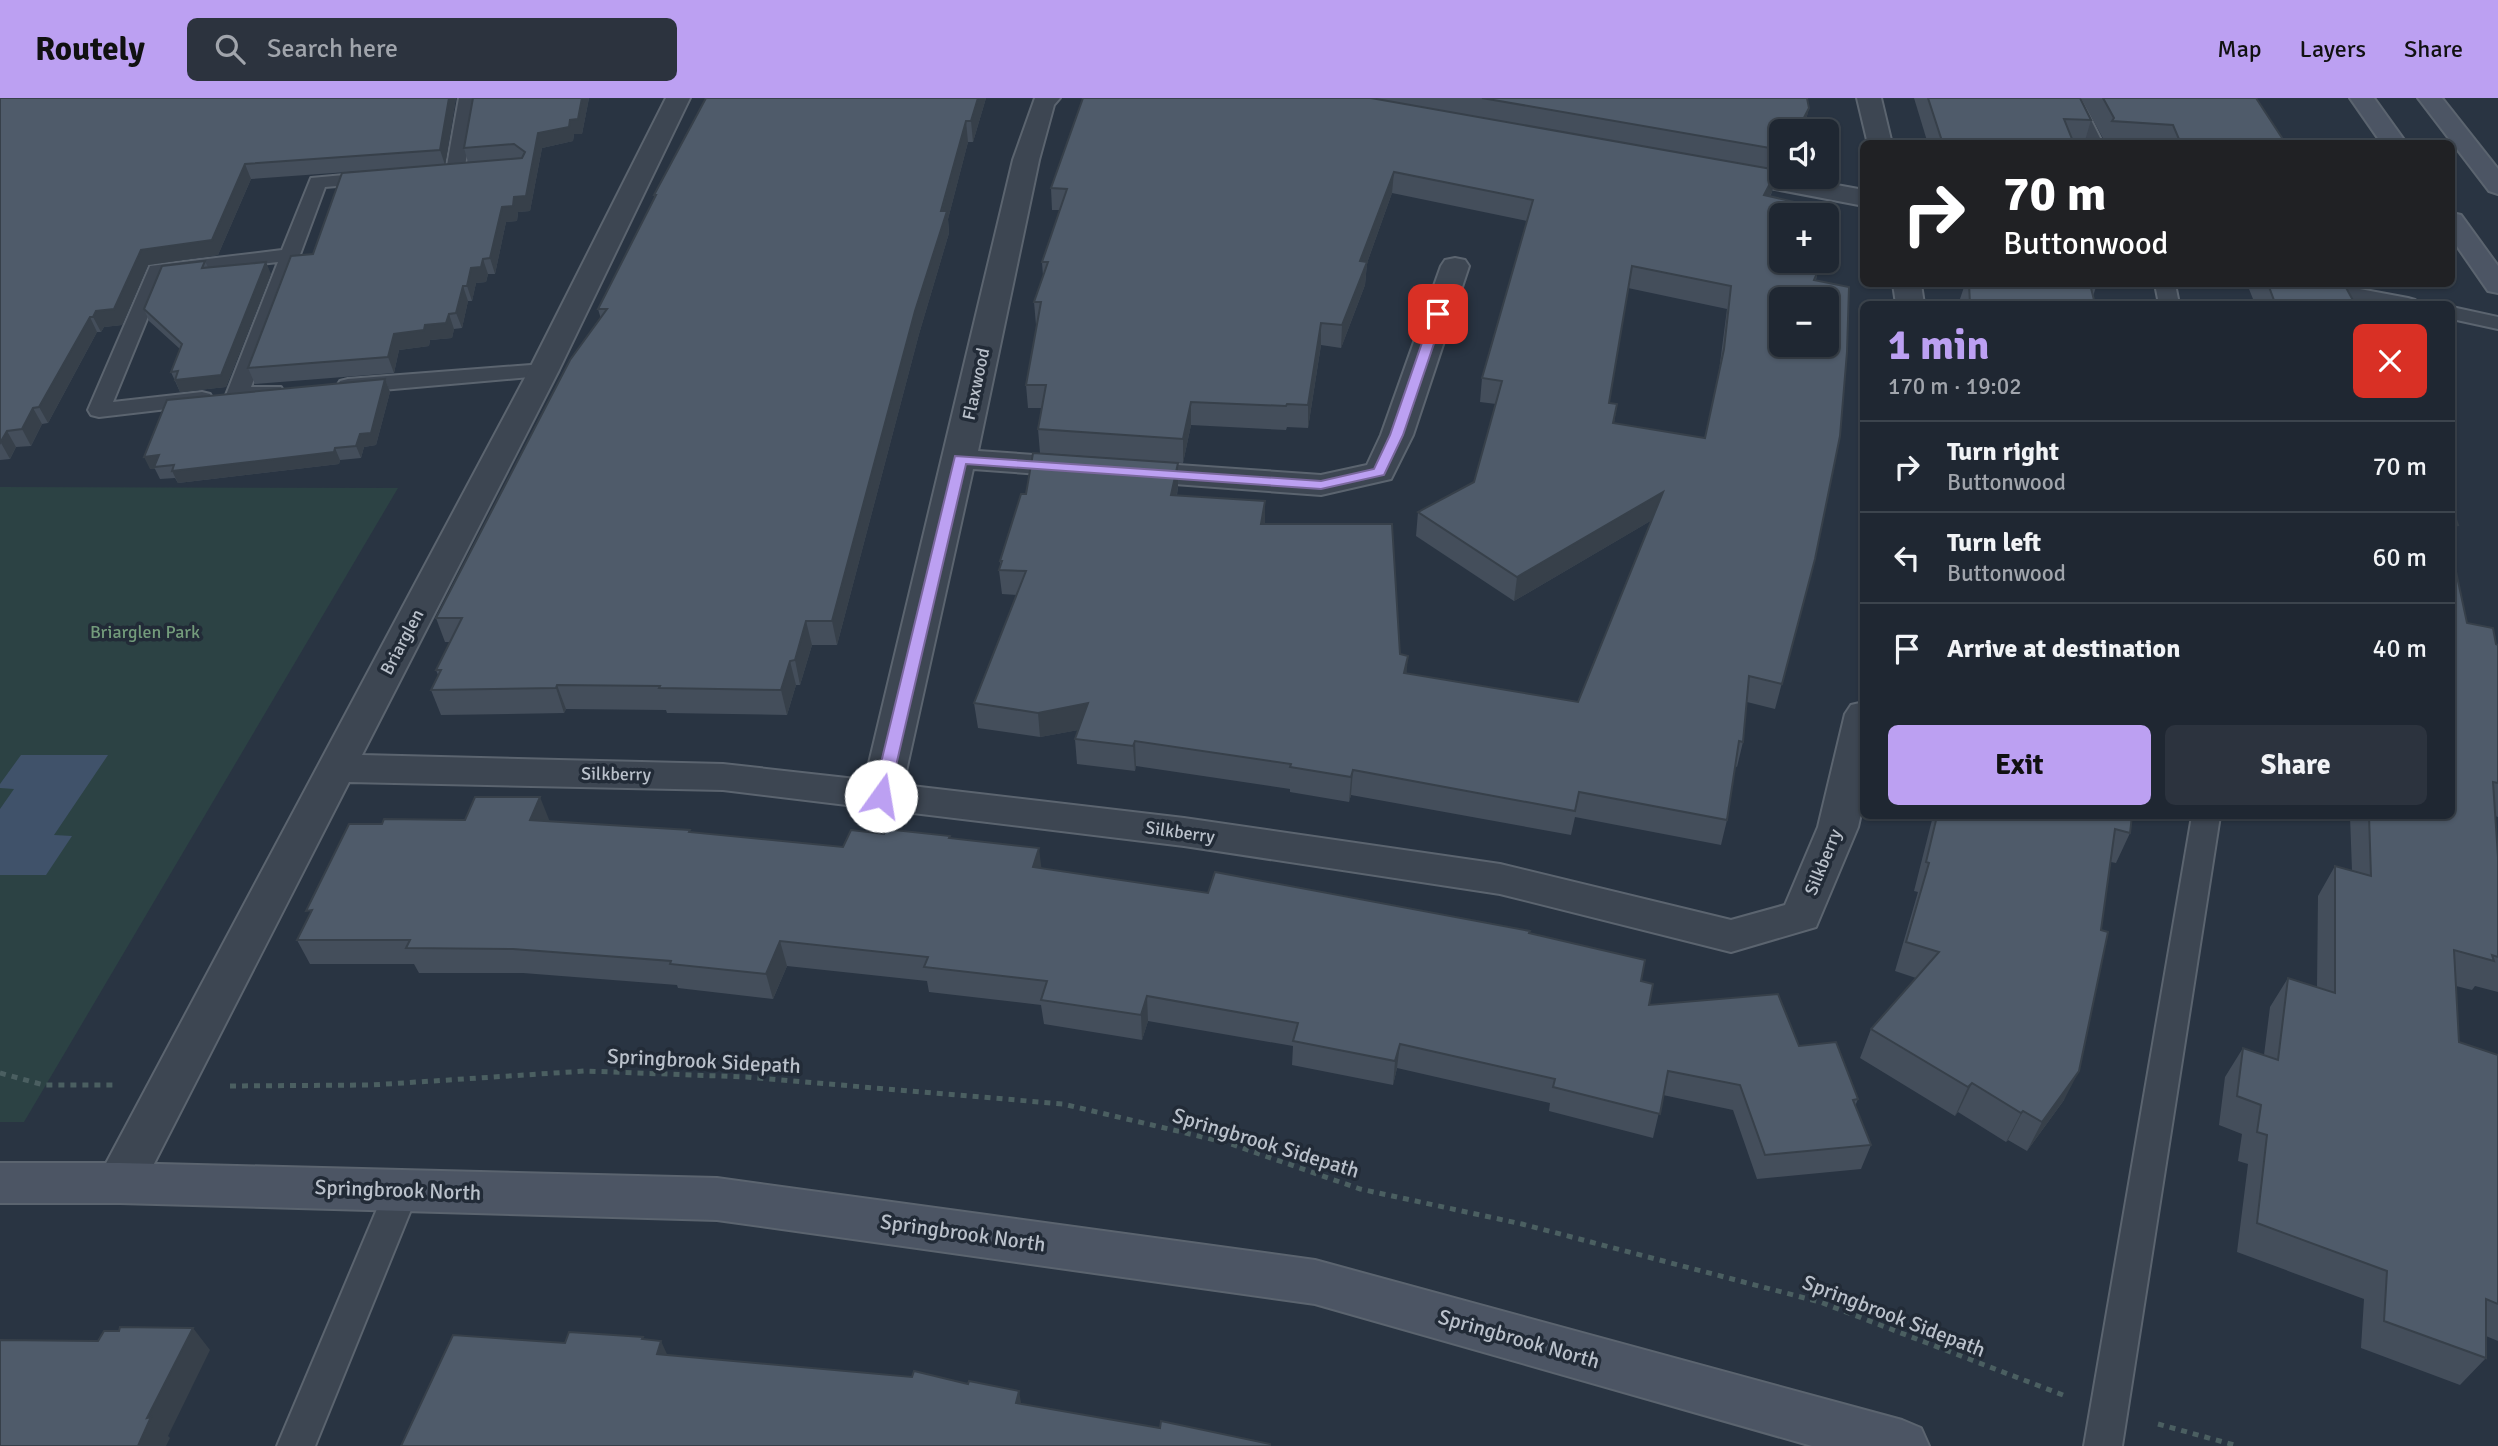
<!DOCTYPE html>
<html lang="en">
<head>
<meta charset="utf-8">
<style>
	:root { --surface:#1f2732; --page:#2c333e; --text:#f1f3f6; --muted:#a1a5ac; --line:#3c444d; --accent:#bca0f2 }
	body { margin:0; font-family:Signika,sans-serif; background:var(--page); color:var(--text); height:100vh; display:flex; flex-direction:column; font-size:26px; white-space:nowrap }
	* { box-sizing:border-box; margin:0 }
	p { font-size:23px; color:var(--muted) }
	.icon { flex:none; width:38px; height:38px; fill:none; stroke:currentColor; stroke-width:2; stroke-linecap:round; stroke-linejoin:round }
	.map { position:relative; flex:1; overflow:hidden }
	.details { position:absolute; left:1860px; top:203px; width:595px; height:518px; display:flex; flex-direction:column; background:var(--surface); border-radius:10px; box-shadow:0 2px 5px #0004,0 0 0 2px var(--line) }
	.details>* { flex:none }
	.top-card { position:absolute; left:1860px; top:42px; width:595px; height:147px; border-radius:10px; box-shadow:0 2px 5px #0004,0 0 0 2px var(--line); background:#202124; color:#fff; overflow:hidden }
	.fabs { position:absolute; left:1769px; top:21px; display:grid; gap:14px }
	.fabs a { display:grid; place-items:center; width:70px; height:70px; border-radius:10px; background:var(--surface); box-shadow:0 2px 5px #0004,0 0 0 2px var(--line); font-size:35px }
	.pin { position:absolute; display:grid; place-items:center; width:60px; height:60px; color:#fff; margin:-30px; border-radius:14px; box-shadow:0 4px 10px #0006 }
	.me { position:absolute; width:77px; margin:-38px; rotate:13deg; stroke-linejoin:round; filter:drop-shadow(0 0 5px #0008) }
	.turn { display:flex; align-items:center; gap:24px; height:147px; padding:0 28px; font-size:32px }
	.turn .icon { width:91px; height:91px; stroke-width:2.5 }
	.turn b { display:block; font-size:49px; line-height:60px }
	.round { display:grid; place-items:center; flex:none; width:74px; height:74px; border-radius:10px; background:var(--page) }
	.overview { display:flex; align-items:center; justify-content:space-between; height:119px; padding:0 28px }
	h1 { font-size:42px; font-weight:800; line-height:52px; color:var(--accent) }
	.primary-button { display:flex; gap:14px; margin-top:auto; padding:14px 28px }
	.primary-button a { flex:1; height:80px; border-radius:10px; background:var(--accent); color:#111; font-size:28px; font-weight:800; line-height:80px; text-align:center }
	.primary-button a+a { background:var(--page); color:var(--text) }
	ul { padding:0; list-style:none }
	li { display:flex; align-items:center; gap:21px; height:91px; padding:0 28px; border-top:2px solid var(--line) }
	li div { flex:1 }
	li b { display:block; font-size:26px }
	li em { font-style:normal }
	header { display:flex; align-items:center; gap:42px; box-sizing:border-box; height:98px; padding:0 35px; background:var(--accent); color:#111 }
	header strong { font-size:33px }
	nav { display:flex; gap:38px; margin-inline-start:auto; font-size:24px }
	.search { width:490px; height:63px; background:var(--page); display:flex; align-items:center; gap:18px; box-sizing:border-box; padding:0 24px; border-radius:10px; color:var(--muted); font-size:26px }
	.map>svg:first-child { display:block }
</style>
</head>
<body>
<header>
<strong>Routely</strong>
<div class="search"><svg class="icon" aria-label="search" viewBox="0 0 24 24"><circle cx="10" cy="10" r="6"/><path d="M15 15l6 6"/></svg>Search here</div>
<nav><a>Map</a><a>Layers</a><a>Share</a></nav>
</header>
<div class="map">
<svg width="2498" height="1348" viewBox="0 0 2498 1348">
	<rect width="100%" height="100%" fill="#293442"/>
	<path fill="#2c4244" d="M0 389 398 390 24 1024H0Z"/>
	<path fill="#40526a" d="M21 657H108L54 737 72 738 46 777H0V711L14 691 0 690V686Z"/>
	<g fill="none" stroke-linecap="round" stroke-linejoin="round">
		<defs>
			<g id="lane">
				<path d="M459 0H477L464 73 455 79 446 73Z"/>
				<path d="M2062 0H2080L2103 46H2085Z"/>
				<path d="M377 74 386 80 384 84 325 89 251 289H281L284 294 281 299 237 304 229 302 226 297 278 164 165 177 113 304 202 294 210 296 213 301 210 306 99 319 91 317 88 312 150 168 282 152 311 80Z"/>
				<path d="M2155 186H2175L2179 206H2159Z"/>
				<path d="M2294 186H2333L2408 200 2415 202 2418 206H2379L2304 192 2297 190Z"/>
				<path d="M2452 209 2498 219V231L2452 221Z"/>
				<path d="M544 266 552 267 555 272 552 277 348 295 340 293 337 288 340 283 348 281Z"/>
				<path d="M2192 718H2220L2122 1348H2084Z"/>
				<path d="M402 1077 414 1081 419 1092 315 1348H277L385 1092 390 1081Z"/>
			</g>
			<g id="street">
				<path d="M666 0H690L559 272 362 657 723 666 865 682 1013 62 1035 0H1060L1054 7 1039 62 978 353 1321 377 1367 367 1381 337 1441 168 1445 162 1455 160 1465 162 1469 168 1413 337 1391 381 1321 397 973 371 903 687 1184 720 1500 766 1731 822 1785 807 1818 729 1845 616 1851 607 1864 604V702L1858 729 1816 829 1731 854 1500 796 1184 748 723 692 349 684 137 1099 120 1105 103 1099 96 1085 103 1071 529 272Z"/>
				<path d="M1857 0H1881L1892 46H1868Z"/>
				<path d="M1721 66 1864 92V108L1712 79 1708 74 1712 69Z"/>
				<path d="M1893 186H1921L1924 206H1896Z"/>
			</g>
			<g id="secondary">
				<path d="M2350 0H2374L2407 46H2382Z"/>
				<path d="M2418 0H2442L2498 71V96L2489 93Z"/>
				<path d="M2452 115 2461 117 2498 168V195L2488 193 2452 141Z"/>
				<path d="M0 1065H120L717 1080 1315 1162 1902 1322 1921 1330 1929 1348H1812L1315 1206 717 1122 120 1105H0Z"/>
			</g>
		</defs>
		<use href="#lane" stroke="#5b646f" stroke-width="4"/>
		<use href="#street" stroke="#5b646f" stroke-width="4"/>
		<use href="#secondary" stroke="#5b646f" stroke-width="4"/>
		<g stroke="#4b5f61" stroke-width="5" stroke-dasharray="6 6" stroke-linecap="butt">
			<path d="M0 975 44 987H113"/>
			<path d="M230 988 372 987 585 973 746 979 1063 1006 1228 1045 1360 1091 1522 1126 1820 1204 2063 1297"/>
			<path d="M2158 1326 2238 1348"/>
		</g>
		<use href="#lane" fill="#3d4652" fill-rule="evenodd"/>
		<use href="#street" fill="#3d4652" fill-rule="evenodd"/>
		<use href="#secondary" fill="#4c5564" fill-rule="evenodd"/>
	</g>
	<g fill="#444e5b" fill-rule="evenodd">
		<path d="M0 0H456L445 66 468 64 464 50 473 0H589L582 36H574L573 43 542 50 530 113 518 114 517 123 506 124 495 176H488L486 184 476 185 472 203H468L462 230 454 231 452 240 430 242 429 248 399 252 394 275 255 286 248 270 313 156 430 68 251 81 218 157 148 167 122 227 104 229 101 234H97L48 325 42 326 31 348 16 349 10 361 0 362Z"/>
		<path d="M986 0 973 44H968L948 121 949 135 919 236 837 547H812L800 587H796L787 617 667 615 666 612 566 611 564 615 441 617 431 592 438 577 436 572 450 544H445L436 520 601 221 598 211 654 100V97Z"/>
		<path d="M1083 0H1807L1809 10 1803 33H1782V75L1776 74 1772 94 1770 99 1839 114 1834 136 1782 163H1821L1816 173H1818L1816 182 1815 461 1775 611 1747 604 1743 644 1737 669 1735 668 1727 722 1721 747 1575 719 1571 737 1351 697 1349 704 1290 694V691L1136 668 1135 673 1077 666 1075 641 1078 632 1040 639 978 630 974 605 1017 497 1002 496 999 472 1000 468V463L1026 396 1178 365V389L1177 397 1265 426 1400 556 1407 576 1578 604 1652 422 1514 503 1416 438 1418 414 1474 384 1496 306 1480 304 1482 280 1527 123 1392 95 1367 165 1365 187 1341 250 1321 247 1308 330 1287 329 1286 332 1191 327 1183 365 1040 355 1038 331 1042 310H1028L1026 287 1037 227H1036L1034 204 1043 178 1042 164 1060 112H1052L1051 90ZM1628 190 1727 211 1719 273 1705 340 1614 325 1617 306 1609 305Z"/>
		<path d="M1914 0H2080L2091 22 2084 46H1928Z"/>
		<path d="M2081 0H2256L2286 46H2104L2105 44Z"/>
		<path d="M205 163 208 169 271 176 226 289 180 294 171 274 180 251 149 223 144 211Z"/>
		<path d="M1965 186H2097L2093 198 2095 206H1960V201Z"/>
		<path d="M2247 186H2344L2355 206H2255Z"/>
		<path d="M385 281 390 294 376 347 364 349 361 360 340 362 339 366 178 385 175 380 160 381 155 371H150Z"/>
		<path d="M2452 398 2456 411 2454 415 2458 427 2452 437Z"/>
		<path d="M2467 525 2498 547V719L2495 718 2498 759V894L2475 888 2472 892 2456 888 2459 944 2498 957V1243L2486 1238V1260L2460 1287 2361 1250 2364 1201 2237 1154 2248 1066 2238 1063 2242 1036 2219 1027 2225 979 2243 950 2264 957 2270 909 2288 880 2317 889 2318 798 2335 768 2352 773 2350 718H2452Z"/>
		<path d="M1933 718H2132L2130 735 2116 765 2111 764 2064 1002 2027 1053 2008 1042 2006 1044 1958 1014 1955 1018 1860 960 1871 931 1916 880 1895 873 1918 794 1914 793Z"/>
		<path d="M549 724 691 735 843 749 884 736 950 740 1041 771 1208 795 1529 835 1641 883 1649 907 1799 948 1858 1001 1855 1008 1871 1047 1861 1071 1757 1081 1733 1012 1663 997 1653 1040 1549 1013 1550 1005 1397 970 1393 987 1292 967 1293 948 1148 923 1142 942 1044 926 1041 907 929 894 927 883 787 868 773 901 678 890 677 887 523 875H419L414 866H310L297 842 382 726Z"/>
	</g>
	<g fill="#37404a">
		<path d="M449 0H456L445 67 440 52Z"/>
		<path d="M582 0H589L582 36H574L573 43 542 50 530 113 518 114 517 123 506 124 495 176 490 160 502 109 514 99 538 35 570 22Z"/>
		<path d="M978 0H986L973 44 971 23Z"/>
		<path d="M1809 10 1803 33H1797Z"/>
		<path d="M966 23 968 44 948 121 949 135 919 236 837 547 832 523Z"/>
		<path d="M245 66 251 81 218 157 148 167 122 227 104 229 101 234 93 219 96 213 141 152Z"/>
		<path d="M1777 72 1772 94 1759 119 1764 97Z"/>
		<path d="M1394 74 1392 95 1367 165 1365 187 1341 250 1342 227 1360 163Z"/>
		<path d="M1839 114 1834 136 1827 150V140Z"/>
		<path d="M483 161 488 176 486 184 476 185 472 203 467 188 471 170Z"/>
		<path d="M1816 163H1821L1806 194 1812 172Z"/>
		<path d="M266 164 271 176 226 289 180 294 175 282Z"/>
		<path d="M463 188 468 203 462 230 456 215Z"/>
		<path d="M449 216 454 231 452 240 430 242 429 248 399 252 394 275 388 259 394 236 425 227Z"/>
		<path d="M90 219 97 234 48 325 39 309Z"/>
		<path d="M1321 225V247L1308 330V307Z"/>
		<path d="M385 281 390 294 376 347 364 349 361 360 356 348 360 336Z"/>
		<path d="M1191 304V327L1183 365V341Z"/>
		<path d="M33 310 42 326 31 348 22 331Z"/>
		<path d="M7 333 16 349 10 361 1 345Z"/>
		<path d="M335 350 340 362 339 366 178 385 172 373Z"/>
		<path d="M159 357 154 369 155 371H150L144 359Z"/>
		<path d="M1178 365V389L1172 421 1171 397Z"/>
		<path d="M1663 394 1659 418 1514 503 1517 479Z"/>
		<path d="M1265 403V427L1261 426Z"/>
		<path d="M806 523 812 547 800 587 795 562Z"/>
		<path d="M1408 558 1406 582 1404 575Z"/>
		<path d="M790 563 796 587 787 617 781 592Z"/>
		<path d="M557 587 566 611 564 615 556 590Z"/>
		<path d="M1088 605 1090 630 1040 639 1038 615Z"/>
		<path d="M1135 643 1136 668 1135 673 1133 648Z"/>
		<path d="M1353 672 1351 697 1349 704 1351 679Z"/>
		<path d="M540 699 550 724 530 722Z"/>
		<path d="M1039 750 1042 775 1033 769Z"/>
		<path d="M780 843 787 868 773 901 766 876Z"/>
		<path d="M1147 898 1148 923 1142 942 1141 917Z"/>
		<path d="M1400 946 1397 970 1393 987 1395 963Z"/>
		<path d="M2079 973 2064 1002 2027 1053 2042 1024Z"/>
		<path d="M1972 985 1958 1014 1955 1018 1968 989Z"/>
		<path d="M2023 1013 2008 1042 2006 1044 2021 1015Z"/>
		<path d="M193 1230 210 1252 168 1338 170 1340 166 1348H138L147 1320Z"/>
		<path d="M661 1243 671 1265 657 1256Z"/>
		<path d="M1019 1293 1023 1316 1016 1305Z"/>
	</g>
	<g fill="#4f5b6a" stroke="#37404a" stroke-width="2" fill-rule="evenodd">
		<path d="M0 0H449L440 52 245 66 212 142 141 152 114 211 96 213 93 219H90L39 309 33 310 22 331 7 333 0 345Z"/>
		<path d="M473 0H582L578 21 570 22 569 29 538 35 526 98 514 99 513 108 502 109 490 160 483 161 481 169 471 170 467 188H463L456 215 449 216 446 225 425 227 424 232 394 236 388 259 248 270 291 158 313 156 342 75 522 60 525 54 514 46 464 50Z"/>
		<path d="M706 0H978L971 23H966L941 113H947L915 213 832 523H806L795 562 790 563 781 592 659 590 660 588 557 587 556 590 431 592 441 572H436L462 520H436L570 262 607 211H598L656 97H654Z"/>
		<path d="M1083 0H1371L1777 72 1764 97 1839 114 1827 140V117H1782V163H1816L1812 172 1818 173 1814 182 1849 189 1847 254 1840 338 1815 461 1782 586 1749 578 1743 644 1739 643 1727 722 1579 694 1575 713 1353 672 1351 679 1290 669 1291 666 1135 643 1133 648 1075 641 1088 605 1038 615 974 605 1026 473 999 472 1002 463H1000L1021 396H1026L1033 355 1178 365 1171 397 1265 403 1261 426H1392L1400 556 1408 558 1404 575 1578 604 1663 394 1517 479 1418 414 1474 384 1502 283 1482 280 1533 102 1394 74 1360 163 1367 164 1342 227 1321 225 1308 307 1287 306 1286 308 1191 304 1183 341 1038 331 1046 287H1026L1041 204H1034L1048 164H1042L1067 91 1051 90ZM1632 168 1731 188 1724 251 1705 340 1613 325 1617 306 1609 305ZM1782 201H1827V247H1782Z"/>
		<path d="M1482 0H1807L1809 10 1797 33H1782V52Z"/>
		<path d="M1928 0H2080L2091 22 2064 21 2074 46H1961L1960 44 1942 43Z"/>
		<path d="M2103 0H2256L2286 46H2181L2173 27 2112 23 2114 20Z"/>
		<path d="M205 163 202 170 266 164 221 277 175 282 178 273 171 274 182 246 144 211 162 168Z"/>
		<path d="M1969 186H2090L2095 206H1970Z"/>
		<path d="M2268 186H2344L2355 206H2271L2270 205H2275Z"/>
		<path d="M385 281 371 335 360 336 356 348 335 350 334 354 172 373 174 367 154 369 159 357 144 359 167 302Z"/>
		<path d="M2452 398 2456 411 2452 410 2458 427 2452 426Z"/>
		<path d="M2452 455 2467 525 2493 530 2496 546 2498 547V685L2493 684 2498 759V859L2492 857 2494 863 2454 852 2459 944 2498 957V1206L2486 1201V1260L2384 1223 2387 1173 2257 1125 2267 1037 2257 1034 2261 1007 2237 998 2243 950 2278 962 2288 880 2335 895V768L2371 778 2369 718H2452Z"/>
		<path d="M475 699H540L530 722 690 732 689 734 843 749 851 732 884 736 885 731 950 738 949 740 1039 750 1033 769 1208 795 1215 774 1530 833 1529 835 1645 862 1641 883 1653 886 1649 907 1778 896 1799 948 1836 944 1858 1001 1853 1002 1871 1047 1765 1057 1740 987 1668 973 1660 1016 1553 989 1555 981 1400 946 1395 963 1293 943 1298 925 1147 898 1141 917 1041 902 1047 883 924 869 928 859 780 843 766 876 670 866 671 863 513 851 406 850 410 842H297L312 812 306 813 349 726H382L384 721 465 722Z"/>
		<path d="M1937 718H2132L2130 735 2115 731 2101 832 2108 834 2079 973 2042 1024 2023 1013 2021 1015 1972 985 1968 989 1871 931 1939 854 1906 844 1929 765 1926 764Z"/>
		<path d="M120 1229 193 1230 147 1320 151 1319 138 1348H0V1242L98 1243 104 1233H119Z"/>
		<path d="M569 1234 643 1239 642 1241 661 1243 657 1256 912 1279 914 1273 968 1286 969 1283 1019 1293 1016 1305 1160 1330 1161 1323 1270 1346V1348H401L453 1237 565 1245Z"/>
	</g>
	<path fill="#bca0f2" stroke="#7a689d" stroke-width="2" d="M1438 213 1444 216 1403 337 1384 377 1321 391 966 366 889 698 887 702H875L873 698 955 358 1321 383 1374 371 1390 337 1432 216Z"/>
	<g text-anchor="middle" stroke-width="7" stroke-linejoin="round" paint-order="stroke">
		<g font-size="18" fill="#bac1cb" stroke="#222b37">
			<text transform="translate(976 286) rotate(-78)" y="6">Flaxwood</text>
			<text transform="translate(402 544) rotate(-62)" y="6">Briarglen</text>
			<text transform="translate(616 676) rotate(1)" y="6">Silkberry</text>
			<text transform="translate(1180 734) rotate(8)" y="6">Silkberry</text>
			<text transform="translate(1823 764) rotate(-68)" y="6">Silkberry</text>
		</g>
		<g font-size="18" fill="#739b7b" stroke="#222b37">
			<text x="145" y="540">Briarglen Park</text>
		</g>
		<g font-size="21" fill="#bac1cb" stroke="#222b37">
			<text transform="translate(704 963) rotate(3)" y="7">Springbrook Sidepath</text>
			<text transform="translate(1266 1045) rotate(17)" y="7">Springbrook Sidepath</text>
			<text transform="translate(398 1092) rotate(2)" y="7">Springbrook North</text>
			<text transform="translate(963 1135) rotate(8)" y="7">Springbrook North</text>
			<text transform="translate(1894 1218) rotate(21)" y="7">Springbrook Sidepath</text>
			<text transform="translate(1519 1241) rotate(16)" y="7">Springbrook North</text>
		</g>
	</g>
</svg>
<div class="fabs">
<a><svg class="icon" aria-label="sound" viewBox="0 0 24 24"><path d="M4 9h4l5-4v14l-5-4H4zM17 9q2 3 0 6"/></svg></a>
<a>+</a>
<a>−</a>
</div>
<div class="pin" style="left:1438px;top:216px;background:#d93025"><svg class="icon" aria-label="arrive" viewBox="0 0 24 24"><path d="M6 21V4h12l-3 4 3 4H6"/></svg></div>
<svg class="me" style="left:881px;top:698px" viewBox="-20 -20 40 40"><circle r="19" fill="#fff"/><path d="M0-13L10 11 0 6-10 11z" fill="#bca0f2"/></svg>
<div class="top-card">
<div class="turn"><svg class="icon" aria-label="right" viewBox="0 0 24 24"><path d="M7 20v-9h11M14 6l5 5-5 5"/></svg><div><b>70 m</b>Buttonwood</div></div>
</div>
<section class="details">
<div class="overview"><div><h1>1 min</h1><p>170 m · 19:02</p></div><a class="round" style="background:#d93025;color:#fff"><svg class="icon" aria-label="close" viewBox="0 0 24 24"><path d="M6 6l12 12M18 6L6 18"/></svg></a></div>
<ul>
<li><svg class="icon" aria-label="right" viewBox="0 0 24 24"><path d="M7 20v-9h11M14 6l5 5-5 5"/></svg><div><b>Turn right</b><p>Buttonwood</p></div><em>70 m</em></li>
<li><svg class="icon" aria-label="left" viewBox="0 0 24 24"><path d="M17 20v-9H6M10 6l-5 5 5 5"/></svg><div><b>Turn left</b><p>Buttonwood</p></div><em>60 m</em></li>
<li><svg class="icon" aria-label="arrive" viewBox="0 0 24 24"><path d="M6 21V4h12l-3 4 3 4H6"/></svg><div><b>Arrive at destination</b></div><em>40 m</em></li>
</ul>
<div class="primary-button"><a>Exit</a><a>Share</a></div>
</section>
</div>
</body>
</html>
